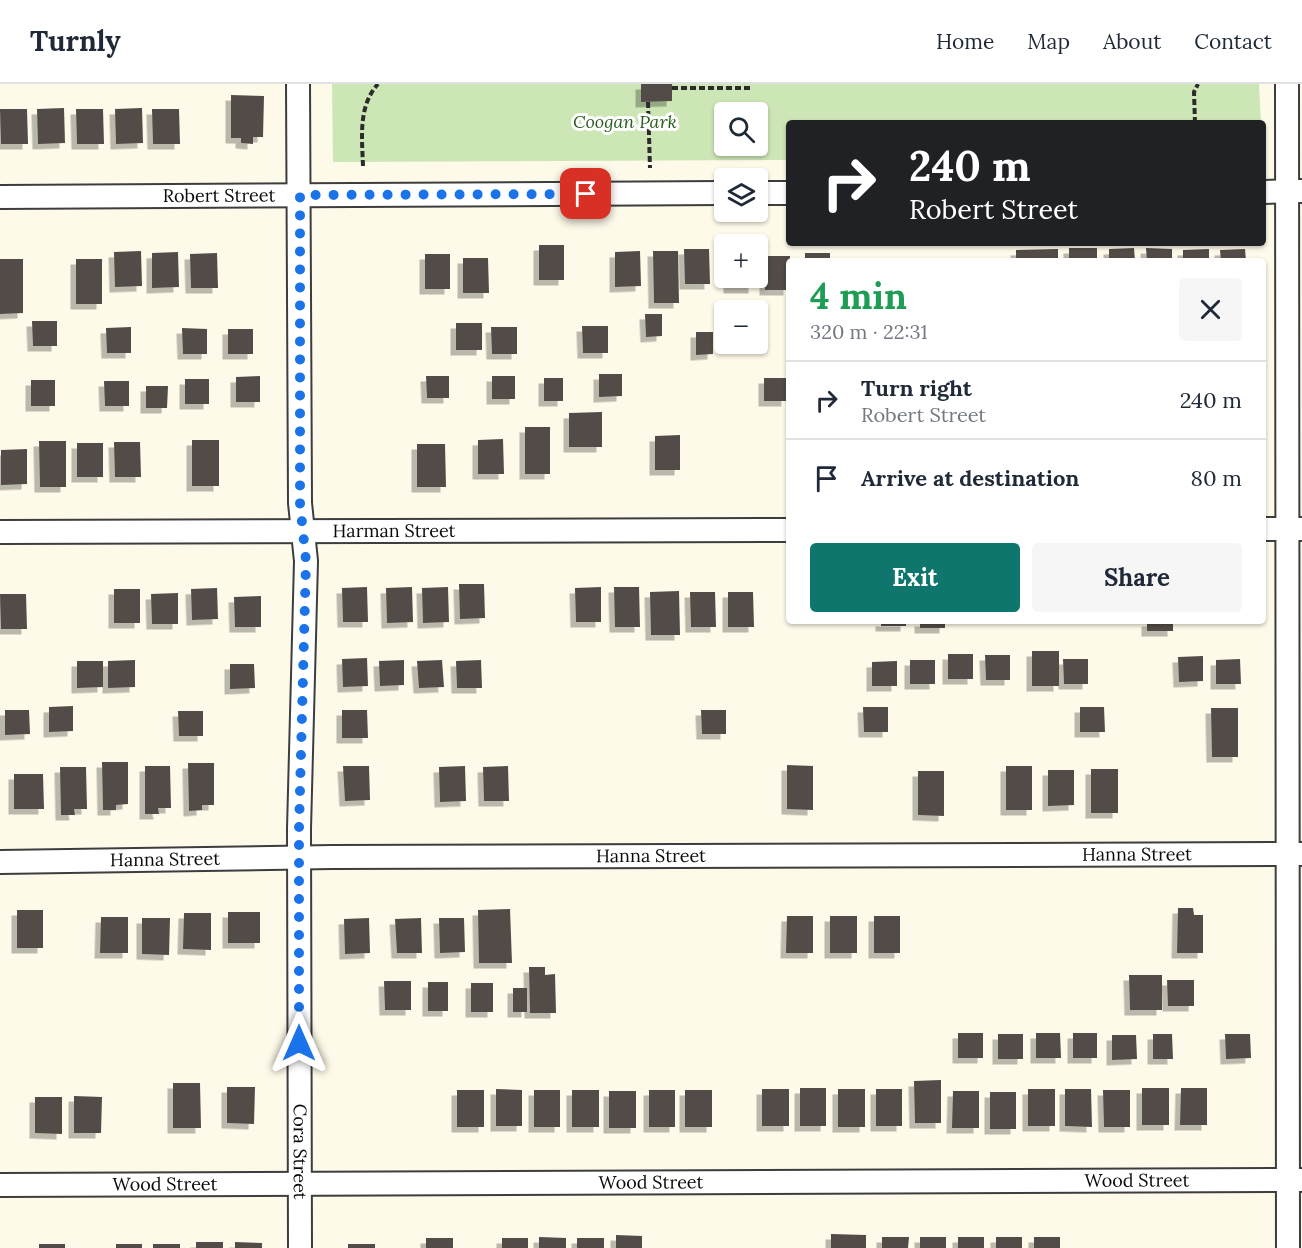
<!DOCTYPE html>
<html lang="en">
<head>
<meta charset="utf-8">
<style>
	:root { --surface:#fff; --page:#f6f6f7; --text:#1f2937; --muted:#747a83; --line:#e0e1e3; --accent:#0f766e }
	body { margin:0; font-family:Lora,serif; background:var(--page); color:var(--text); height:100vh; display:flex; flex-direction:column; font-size:22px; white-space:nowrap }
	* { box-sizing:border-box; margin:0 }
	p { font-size:20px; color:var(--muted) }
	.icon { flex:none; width:33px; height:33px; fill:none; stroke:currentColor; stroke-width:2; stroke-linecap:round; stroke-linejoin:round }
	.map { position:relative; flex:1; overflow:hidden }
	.panel { position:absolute; left:786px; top:174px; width:480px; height:366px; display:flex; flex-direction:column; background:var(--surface); border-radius:6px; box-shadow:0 2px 4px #0004 }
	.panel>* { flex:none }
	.banner { position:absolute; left:786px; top:36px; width:480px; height:126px; border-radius:6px; box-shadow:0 2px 4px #0004; background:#202124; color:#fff; overflow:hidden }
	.fabs { position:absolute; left:714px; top:18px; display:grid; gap:12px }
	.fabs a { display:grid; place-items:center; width:54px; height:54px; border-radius:6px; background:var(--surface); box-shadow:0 2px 4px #0004; font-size:30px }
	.pin { position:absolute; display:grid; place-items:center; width:51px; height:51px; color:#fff; margin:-26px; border-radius:12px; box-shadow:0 3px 9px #0006 }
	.me { position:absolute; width:66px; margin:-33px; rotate:0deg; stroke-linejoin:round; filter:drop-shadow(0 0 4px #0008) }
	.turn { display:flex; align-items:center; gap:21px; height:126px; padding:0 24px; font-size:27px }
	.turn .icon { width:78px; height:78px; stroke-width:2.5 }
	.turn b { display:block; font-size:42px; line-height:51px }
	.round { display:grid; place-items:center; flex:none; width:63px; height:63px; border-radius:6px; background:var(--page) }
	.headline { display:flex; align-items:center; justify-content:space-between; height:102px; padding:0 24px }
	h1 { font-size:36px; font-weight:700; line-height:45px; color:#1e9e55 }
	.action { display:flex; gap:12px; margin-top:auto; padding:12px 24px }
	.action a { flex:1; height:69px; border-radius:6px; background:var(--accent); color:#fff; font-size:24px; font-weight:700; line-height:69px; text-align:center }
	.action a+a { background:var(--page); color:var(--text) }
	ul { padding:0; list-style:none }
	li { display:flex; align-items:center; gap:18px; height:78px; padding:0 24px; border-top:2px solid var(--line) }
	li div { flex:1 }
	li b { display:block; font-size:22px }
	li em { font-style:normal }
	header { display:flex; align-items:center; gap:36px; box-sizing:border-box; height:84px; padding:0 30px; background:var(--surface); border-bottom:2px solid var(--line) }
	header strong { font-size:28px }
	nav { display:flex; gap:33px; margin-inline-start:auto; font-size:21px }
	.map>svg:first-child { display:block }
</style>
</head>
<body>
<header>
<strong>Turnly</strong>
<nav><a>Home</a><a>Map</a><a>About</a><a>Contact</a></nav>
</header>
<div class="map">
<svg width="1302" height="1164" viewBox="0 0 1302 1164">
	<defs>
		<filter id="shadow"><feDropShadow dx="-5.5" dy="5.5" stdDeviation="0" flood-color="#0004"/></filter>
	</defs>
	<rect width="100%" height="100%" fill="#fefae9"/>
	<path fill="#cde6b5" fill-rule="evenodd" d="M332 0H1259L1261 39H789V76L333 78ZM724 28H758V62H724Z"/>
	<g fill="#524c47" filter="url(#shadow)">
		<path d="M641 0H672V17L641 18Z"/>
		<path d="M231 11 264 12 263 53H253V60L241 59V54H231Z"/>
		<path d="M64 24 65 59 38 60 37 25Z"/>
		<path d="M142 24 143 59 116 60 115 25Z"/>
		<path d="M0 25H27L28 60H1Z"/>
		<path d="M76 25H103L104 60H77Z"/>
		<path d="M152 25H179L180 60H153Z"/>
		<rect x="539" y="161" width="25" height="35"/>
		<rect x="1069" y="164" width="28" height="13"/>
		<path d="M1134 164 1135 177H1109V165Z"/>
		<path d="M1146 164 1172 165V177H1147Z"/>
		<path d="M684 165H709L710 200H685Z"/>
		<path d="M1058 165V177H1016V166Z"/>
		<path d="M1209 165V177H1183V166Z"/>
		<path d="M1245 165 1246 177H1221L1220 166Z"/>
		<path d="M141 167 142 202 115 203 114 168Z"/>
		<path d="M640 167 641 202 615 203V168Z"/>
		<path d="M653 167H678L679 219H654Z"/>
		<path d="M178 168 179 203 152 204V169Z"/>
		<path d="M217 169 218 204H191L190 170Z"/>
		<rect x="805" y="169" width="25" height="8"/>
		<rect x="425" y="170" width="25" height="35"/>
		<path d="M765 172H790L789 206H765Z"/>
		<path d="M463 174H488L489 209H463Z"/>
		<path d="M0 175H23V229L0 230Z"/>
		<rect x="76" y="175" width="26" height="45"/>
		<rect x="729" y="194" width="25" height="10"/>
		<path d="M645 230H662V252L646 253Z"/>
		<path d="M32 237H57V262H33Z"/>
		<rect x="456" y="239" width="26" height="27"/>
		<path d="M582 242H608V269H583Z"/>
		<path d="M131 243V269H107L106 244Z"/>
		<path d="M491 243H517V270H492Z"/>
		<path d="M182 244 207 245V270H183Z"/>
		<rect x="228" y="245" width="25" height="25"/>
		<path d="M696 248H713V270L696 271Z"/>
		<path d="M599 290H622V312L599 313Z"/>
		<path d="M260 292V318H236V293Z"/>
		<path d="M426 292H449V314H427Z"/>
		<rect x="492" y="292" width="23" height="23"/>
		<rect x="544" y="294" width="19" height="23"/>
		<path d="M764 294H786L787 317H764Z"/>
		<rect x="185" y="295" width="24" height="25"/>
		<rect x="31" y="296" width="24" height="26"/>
		<path d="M104 297H129V322H105Z"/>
		<path d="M146 302H168L167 324H146Z"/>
		<path d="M602 328V363H569V329Z"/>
		<rect x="525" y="343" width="25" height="47"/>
		<path d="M680 351V386H655V352Z"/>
		<path d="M503 355 504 390H478V356Z"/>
		<rect x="192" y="356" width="27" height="46"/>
		<path d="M39 357H66V403H40Z"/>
		<path d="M114 358H140L141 393H115Z"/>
		<rect x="77" y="359" width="26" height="34"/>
		<path d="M417 360H445L446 403H417Z"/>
		<path d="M27 365V400L1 401V366Z"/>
		<path d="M459 500H484L485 534 460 535Z"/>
		<path d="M367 503 368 538H343L342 504Z"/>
		<path d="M412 503 413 538 387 539 386 504Z"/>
		<path d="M448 503 449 538 423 539 422 504Z"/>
		<path d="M601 503V538H576L575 504Z"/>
		<path d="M614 503H639L640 543H615Z"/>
		<path d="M217 504 218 535 192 536 191 505Z"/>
		<rect x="114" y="505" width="26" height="34"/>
		<path d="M679 507 680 551H651L650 508Z"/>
		<path d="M690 508H715L716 543H691Z"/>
		<path d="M728 508H753L754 543H728Z"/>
		<path d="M178 509V540H152L151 510Z"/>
		<path d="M0 510H26L27 545H1Z"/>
		<path d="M261 512V543H235L234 513Z"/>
		<rect x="881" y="537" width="25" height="5"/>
		<rect x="920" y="537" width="25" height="7"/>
		<rect x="1147" y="537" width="26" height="10"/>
		<rect x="1032" y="567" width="27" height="35"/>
		<rect x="948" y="570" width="25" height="25"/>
		<path d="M985 571H1010V596H986Z"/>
		<path d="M1203 572V597L1179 598 1178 573Z"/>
		<path d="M367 574 368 602 343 603 342 575Z"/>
		<path d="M1063 575H1088V600H1064Z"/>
		<path d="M1240 575 1241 600H1216V576Z"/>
		<path d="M135 576V603L108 604V577Z"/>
		<path d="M404 576V601L380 602 379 577Z"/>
		<path d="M442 576 444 603 419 604 417 577Z"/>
		<path d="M481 576 482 604H457L456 577Z"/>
		<rect x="910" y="576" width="25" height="24"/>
		<path d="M77 577H103V603L77 604Z"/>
		<path d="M897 577V602H872V578Z"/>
		<path d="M230 580H254L255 604 230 605Z"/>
		<path d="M73 622V647L49 648V623Z"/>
		<path d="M863 623H888V648H864Z"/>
		<path d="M1080 623H1104L1105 648H1080Z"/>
		<path d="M1211 624H1238V673H1212Z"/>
		<path d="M5 626H29L30 650 5 651Z"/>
		<path d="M342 626H367L368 654H342Z"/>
		<path d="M701 626H726V650H702Z"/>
		<path d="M178 627H203V652H179Z"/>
		<path d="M102 678H128V720L116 721V726H103Z"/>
		<path d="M188 679H214V721H202V726L189 727Z"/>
		<path d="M787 681 813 682V726L787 725Z"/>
		<path d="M145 682H170L171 724H158L159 730H145Z"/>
		<path d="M343 682H369L370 716 345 717Z"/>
		<path d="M465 682 466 717 440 718 439 683Z"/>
		<path d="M508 682 509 717H484L483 683Z"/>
		<rect x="1006" y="682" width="26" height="44"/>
		<path d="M60 683H86L87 725H74L75 731H61Z"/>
		<rect x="1091" y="685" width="27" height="44"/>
		<path d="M1048 686H1074V721L1048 722Z"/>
		<path d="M918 687H944V732L918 731Z"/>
		<path d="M14 690H43L44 725H14Z"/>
		<path d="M1178 824H1193L1194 831H1203V869H1177Z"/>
		<path d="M510 825 512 879H479L478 826Z"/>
		<rect x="17" y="826" width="26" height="38"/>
		<rect x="228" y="828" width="32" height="31"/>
		<path d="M184 829H211V866L183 865Z"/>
		<path d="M787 832H813V869H786Z"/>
		<rect x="830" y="832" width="27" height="37"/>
		<rect x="874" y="832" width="26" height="37"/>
		<path d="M101 833H128V869H100Z"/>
		<path d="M142 834H170L169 871 142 870Z"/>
		<path d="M369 834 370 869 345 870 344 835Z"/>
		<path d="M421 834 422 869H397L395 835Z"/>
		<path d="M439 834H464L465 868 440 869Z"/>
		<path d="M529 883H545V891L555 890 556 929H530Z"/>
		<path d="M1129 891H1162V926H1130Z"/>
		<path d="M1167 896H1194V922H1168Z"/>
		<path d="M384 897H411V926H385Z"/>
		<rect x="428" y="898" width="20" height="29"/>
		<rect x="471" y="899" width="22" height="29"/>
		<rect x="513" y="904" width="14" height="24"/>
		<rect x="958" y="949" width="25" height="25"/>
		<path d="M1036 949H1060L1061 974H1036Z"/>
		<rect x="1073" y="949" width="24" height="25"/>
		<rect x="998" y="950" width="25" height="25"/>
		<path d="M1153 950H1172L1173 975H1153Z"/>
		<path d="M1225 950H1250L1251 974 1226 975Z"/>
		<path d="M1112 951H1136L1137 975 1112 976Z"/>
		<path d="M941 996V1039H915L914 997Z"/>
		<path d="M173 999H200L201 1044H173Z"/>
		<path d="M227 1003H255L254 1040 227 1039Z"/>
		<rect x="800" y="1004" width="26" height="38"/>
		<rect x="1142" y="1004" width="27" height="37"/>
		<path d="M1181 1004H1207V1041H1180Z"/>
		<path d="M496 1005 522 1006V1042H496Z"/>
		<rect x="762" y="1005" width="27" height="37"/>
		<rect x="838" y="1005" width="27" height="38"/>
		<rect x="876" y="1005" width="26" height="37"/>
		<rect x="1028" y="1005" width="27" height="37"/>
		<path d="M1065 1005H1091L1092 1043 1065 1042Z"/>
		<rect x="457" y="1006" width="27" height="37"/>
		<rect x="534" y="1006" width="26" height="37"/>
		<rect x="572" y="1006" width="27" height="37"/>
		<rect x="649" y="1006" width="26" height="37"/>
		<rect x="685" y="1006" width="27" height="37"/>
		<path d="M1103 1006H1130V1043H1104Z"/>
		<rect x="609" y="1007" width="27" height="37"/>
		<path d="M953 1007H979V1044H952Z"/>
		<rect x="990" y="1008" width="26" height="37"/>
		<path d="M74 1012 102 1013 101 1049H74Z"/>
		<path d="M35 1013H62V1050L35 1049Z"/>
		<path d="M831 1150 866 1151V1164H831Z"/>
		<path d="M616 1151 642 1152V1164H616Z"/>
		<path d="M539 1153 566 1154V1164H539Z"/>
		<path d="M882 1153H909L908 1164H882Z"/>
		<rect x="920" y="1153" width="26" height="11"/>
		<rect x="958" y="1153" width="26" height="11"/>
		<rect x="996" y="1153" width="26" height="11"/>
		<rect x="1034" y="1153" width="26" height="11"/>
		<rect x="426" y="1154" width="27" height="10"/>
		<rect x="502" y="1154" width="26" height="10"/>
		<rect x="577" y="1154" width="27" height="10"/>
		<rect x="196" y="1158" width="27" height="6"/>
		<path d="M235 1158 262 1159V1164H235Z"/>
		<rect x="39" y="1160" width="26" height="4"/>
		<rect x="116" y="1160" width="26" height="4"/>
		<rect x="153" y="1160" width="27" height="4"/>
		<rect x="348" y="1160" width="27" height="4"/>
	</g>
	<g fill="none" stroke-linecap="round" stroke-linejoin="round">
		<defs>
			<g id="minor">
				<path id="s1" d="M298 0 300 419 306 477 299 745 300 1164"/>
				<path d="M1287 0 1288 1164"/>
				<path d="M1263 108 1301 107"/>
				<path d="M758 109H789"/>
				<path id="s2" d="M0 113 724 109"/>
				<path d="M1263 445H1302"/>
				<path id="s3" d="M0 448 789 446"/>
				<path id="s4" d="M0 778 332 773 1302 770"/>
				<path id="s5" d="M0 1101 1302 1096"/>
			</g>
		</defs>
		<use href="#minor" stroke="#3d3d3d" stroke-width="26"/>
		<g stroke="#2c2c2c" stroke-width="4" stroke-dasharray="6 3" stroke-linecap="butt">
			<path d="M672 4H752"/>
			<path d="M648 18 650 84"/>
			<path d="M1195 39 1194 8 1198 0"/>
			<path d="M363 82C362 53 358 22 378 0"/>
		</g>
		<use href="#minor" stroke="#fff" stroke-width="22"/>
	</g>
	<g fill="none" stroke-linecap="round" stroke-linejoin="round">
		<path stroke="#1a73e8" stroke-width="10" stroke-dasharray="0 18" d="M299 959V745L306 477 300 419V111L586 110"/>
	</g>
	<g text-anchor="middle" stroke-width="6" stroke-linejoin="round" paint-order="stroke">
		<g font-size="18" font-style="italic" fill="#2a5e1f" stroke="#fff">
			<text x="625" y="44">Coogan Park</text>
		</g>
		<g font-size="18" fill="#0a0a0a" stroke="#fff">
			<text dy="6" stroke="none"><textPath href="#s2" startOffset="219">Robert Street</textPath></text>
			<text dy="6" stroke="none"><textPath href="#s3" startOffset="394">Harman Street</textPath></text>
			<text dy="6" stroke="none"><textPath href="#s4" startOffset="1137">Hanna Street</textPath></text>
			<text dy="6" stroke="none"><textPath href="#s4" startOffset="651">Hanna Street</textPath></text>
			<text dy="6" stroke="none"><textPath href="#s4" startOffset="165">Hanna Street</textPath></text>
			<text dy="6" stroke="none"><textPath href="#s1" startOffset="1068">Cora Street</textPath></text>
			<text dy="6" stroke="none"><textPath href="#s5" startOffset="1137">Wood Street</textPath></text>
			<text dy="6" stroke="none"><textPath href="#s5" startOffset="651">Wood Street</textPath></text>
			<text dy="6" stroke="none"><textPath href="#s5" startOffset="165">Wood Street</textPath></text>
		</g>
	</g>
</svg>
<div class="fabs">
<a><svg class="icon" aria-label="search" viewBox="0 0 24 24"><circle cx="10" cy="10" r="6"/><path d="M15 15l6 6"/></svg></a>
<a><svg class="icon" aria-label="layers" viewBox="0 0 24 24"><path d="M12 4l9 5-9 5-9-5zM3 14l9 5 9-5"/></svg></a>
<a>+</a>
<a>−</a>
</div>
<div class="pin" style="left:586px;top:110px;background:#d93025"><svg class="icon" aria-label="arrive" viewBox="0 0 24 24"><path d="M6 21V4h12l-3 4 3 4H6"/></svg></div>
<svg class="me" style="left:299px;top:959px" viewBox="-20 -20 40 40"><path d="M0-17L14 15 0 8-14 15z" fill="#1a73e8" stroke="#fff" stroke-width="4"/></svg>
<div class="banner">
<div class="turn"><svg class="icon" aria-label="right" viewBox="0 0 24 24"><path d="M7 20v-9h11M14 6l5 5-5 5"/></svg><div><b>240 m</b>Robert Street</div></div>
</div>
<section class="panel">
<div class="headline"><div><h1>4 min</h1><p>320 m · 22:31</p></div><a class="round"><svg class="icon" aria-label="close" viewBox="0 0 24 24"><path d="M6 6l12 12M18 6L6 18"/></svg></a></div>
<ul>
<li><svg class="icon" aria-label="right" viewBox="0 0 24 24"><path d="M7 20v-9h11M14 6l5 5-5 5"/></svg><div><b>Turn right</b><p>Robert Street</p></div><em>240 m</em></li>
<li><svg class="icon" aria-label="arrive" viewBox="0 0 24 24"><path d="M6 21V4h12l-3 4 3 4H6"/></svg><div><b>Arrive at destination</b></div><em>80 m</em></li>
</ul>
<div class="action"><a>Exit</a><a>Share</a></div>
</section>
</div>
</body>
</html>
